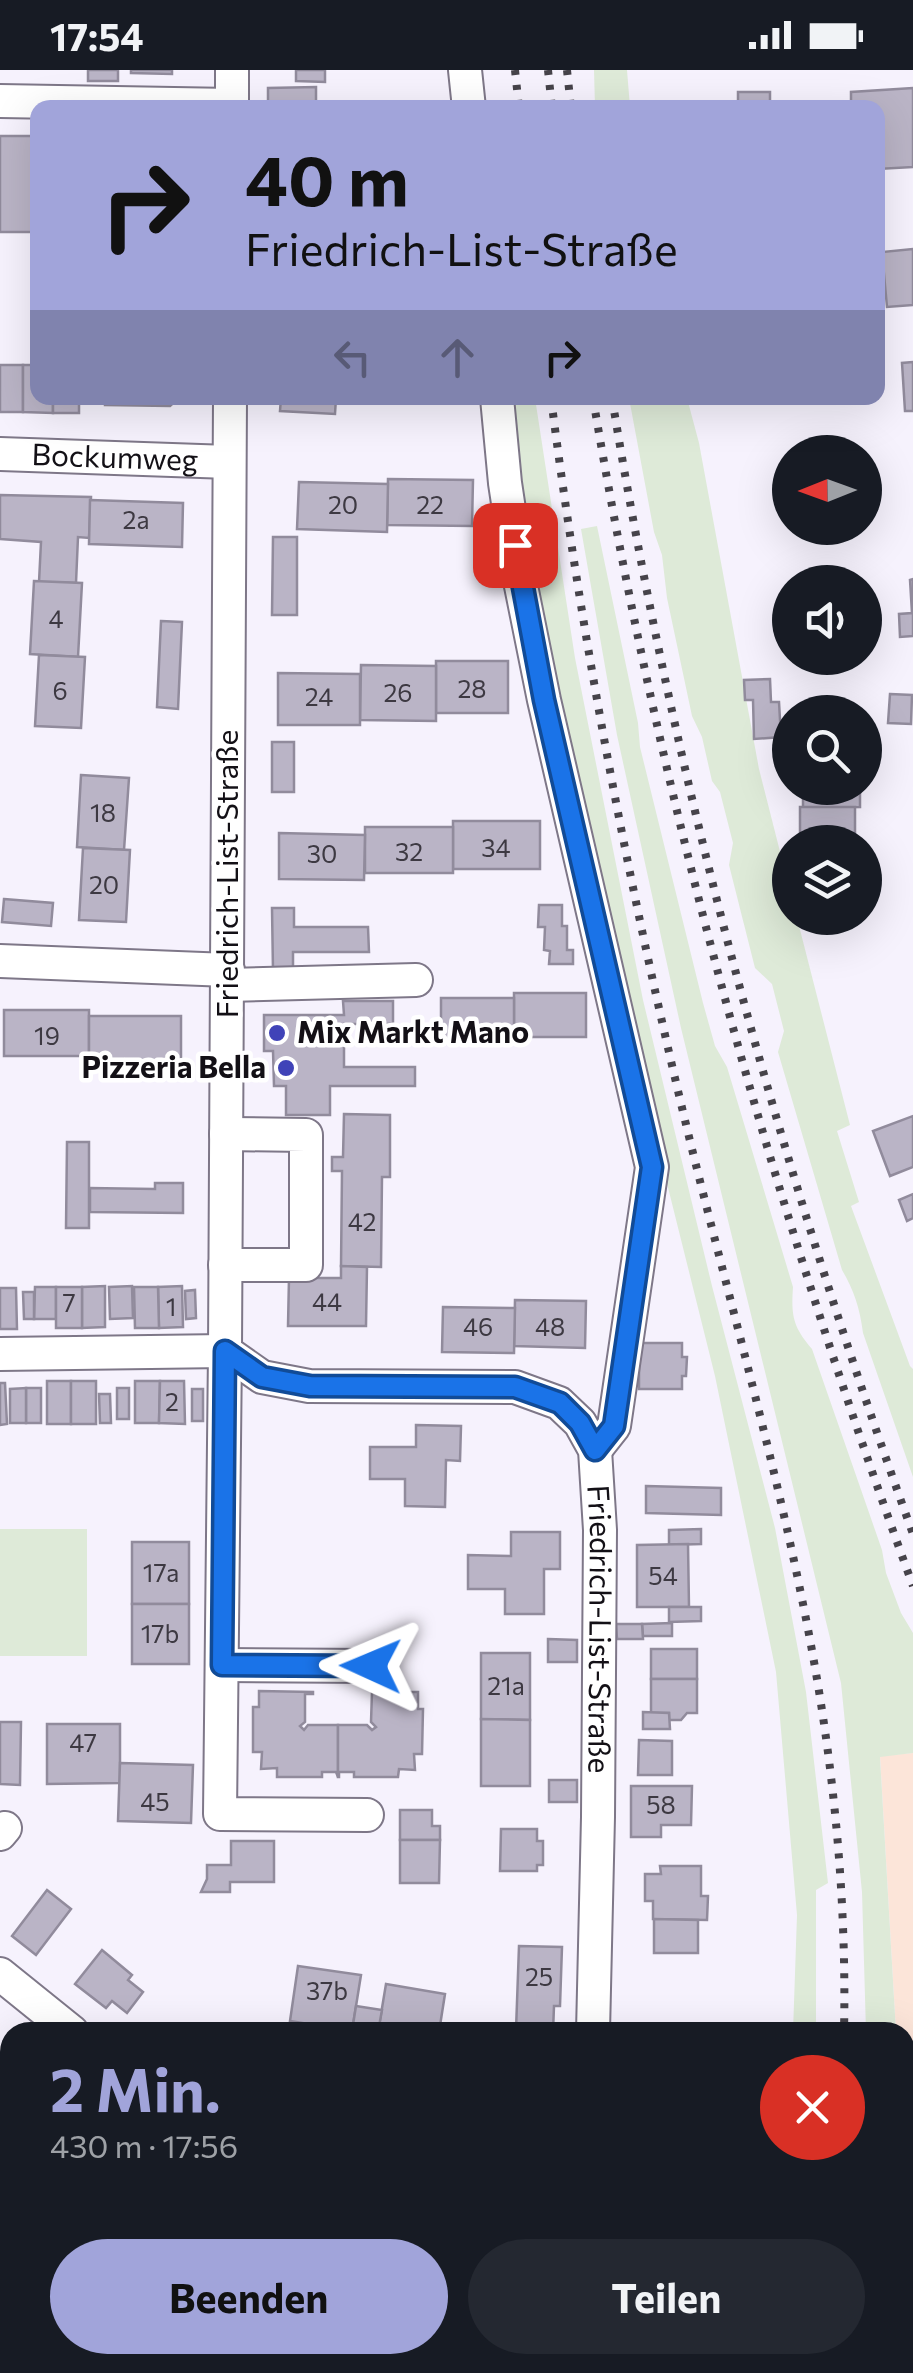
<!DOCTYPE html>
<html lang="de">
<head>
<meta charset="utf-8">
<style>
	:root { --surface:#171b24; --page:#242831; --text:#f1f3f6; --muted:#9ea1a6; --accent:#a1a4da }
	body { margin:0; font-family:Commissioner,sans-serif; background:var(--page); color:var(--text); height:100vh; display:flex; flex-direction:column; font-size:38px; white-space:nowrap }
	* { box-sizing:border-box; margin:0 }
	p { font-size:32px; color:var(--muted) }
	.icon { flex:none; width:55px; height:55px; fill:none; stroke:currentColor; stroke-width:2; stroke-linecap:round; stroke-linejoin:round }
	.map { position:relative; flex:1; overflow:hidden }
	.sheet { position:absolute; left:0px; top:1952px; width:915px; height:352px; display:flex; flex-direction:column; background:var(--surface); border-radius:30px 30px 0 0; box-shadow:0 10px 40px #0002 }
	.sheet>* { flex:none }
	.guide { position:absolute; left:30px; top:30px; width:855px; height:305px; border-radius:20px; box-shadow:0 10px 40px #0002; background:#a1a4da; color:#111; overflow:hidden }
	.needle { width:65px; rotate:269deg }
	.buttons { position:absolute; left:772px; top:365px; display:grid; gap:20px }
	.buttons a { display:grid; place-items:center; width:110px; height:110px; border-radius:50%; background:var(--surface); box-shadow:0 10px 40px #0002; font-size:50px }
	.pin { position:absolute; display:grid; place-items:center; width:85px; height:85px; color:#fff; margin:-42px; border-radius:20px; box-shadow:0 5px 15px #0006 }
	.me { position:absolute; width:110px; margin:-55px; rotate:271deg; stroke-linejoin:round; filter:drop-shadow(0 0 8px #0008) }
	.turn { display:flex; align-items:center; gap:35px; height:210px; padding:0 50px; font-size:45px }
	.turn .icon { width:130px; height:130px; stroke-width:2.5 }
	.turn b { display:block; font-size:70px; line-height:85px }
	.lanes { display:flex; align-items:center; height:95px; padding:0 50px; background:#0003; justify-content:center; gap:50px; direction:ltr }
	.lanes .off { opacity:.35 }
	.round { display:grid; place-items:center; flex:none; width:105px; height:105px; border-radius:52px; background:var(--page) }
	.overview { display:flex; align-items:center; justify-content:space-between; height:170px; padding:0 50px }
	h1 { font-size:60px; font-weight:700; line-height:75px; color:var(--accent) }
	.button { display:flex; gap:20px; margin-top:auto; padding:20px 50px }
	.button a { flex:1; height:115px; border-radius:60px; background:var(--accent); color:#111; font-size:40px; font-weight:700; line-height:115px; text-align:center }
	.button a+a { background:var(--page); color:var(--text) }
	.status { display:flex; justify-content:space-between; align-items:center; height:70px; padding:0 50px; background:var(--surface); direction:ltr }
	.status svg { height:28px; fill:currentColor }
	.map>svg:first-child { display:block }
</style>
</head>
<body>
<div class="status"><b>17:54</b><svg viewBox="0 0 49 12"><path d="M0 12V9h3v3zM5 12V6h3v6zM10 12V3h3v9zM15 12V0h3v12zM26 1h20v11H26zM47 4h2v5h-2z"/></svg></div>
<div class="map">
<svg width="913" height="2303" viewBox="0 0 913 2303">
	<rect width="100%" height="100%" fill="#f6f2fd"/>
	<path fill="#fce5d9" d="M913 1683V2303H866L868 2295H905V1962H896L880 1686Z"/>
	<g fill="#deead8">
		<path d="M594 0H627L630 37H595Z"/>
		<path d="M505 328H535L575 588 643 930 712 1216 775 1458 806 1622 828 1813 816 1820V1962H793L797 1845 776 1602 715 1306 621 929 534 544Z"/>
		<path d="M629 328H687L699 373 759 699 790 821V848H797L850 1055 837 1061 859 1132 851 1136 910 1296 913 1299V1407L863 1263C860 1239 854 1220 842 1200L778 982 784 961 772 914 755 898 729 795 733 773 720 722 712 711 702 667 692 646 667 528 662 485 654 462Z"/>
		<path d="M597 456 638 653 640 677 703 933 715 976 727 997 793 1217C791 1246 793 1257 812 1279L882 1480 886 1503 901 1543 913 1563V1683L880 1687 896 1962H866L862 1822 841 1613 681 958 617 665 581 459Z"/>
		<rect x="0" y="1459" width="87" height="127"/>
	</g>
	<g fill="#bab4c6" stroke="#918b9c" stroke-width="2.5">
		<rect x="88" y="0" width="30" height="11"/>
		<path d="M131 0H172V4L131 3Z"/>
		<path d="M296 0H325V12L296 11Z"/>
		<path d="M316 17V38H268V18Z"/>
		<path d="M913 18V97L878 99V38H851V22Z"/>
		<rect x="738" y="22" width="32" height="16"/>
		<rect x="0" y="66" width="38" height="96"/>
		<path d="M913 179V235L887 237 882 182Z"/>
		<path d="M913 292V341H905L902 293Z"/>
		<rect x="0" y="295" width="23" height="47"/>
		<path d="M23 295H38V328H53V343L23 342Z"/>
		<rect x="53" y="328" width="26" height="15"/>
		<path d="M105 328H179L170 336 105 335Z"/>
		<path d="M281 328H336L335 344 280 341Z"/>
		<path d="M388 409 473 410 472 456 387 455Z"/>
		<path d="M299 412 388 414 387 462 297 459Z"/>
		<path d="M0 425 91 427 89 468 78 467 76 513 39 512 41 472 0 469Z"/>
		<path d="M90 430 183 433 182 477 89 474Z"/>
		<path d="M273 467H297V545H272Z"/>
		<path d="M913 509V566L900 567 899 544 912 543 910 510Z"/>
		<path d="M34 511 82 513 78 587 30 584Z"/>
		<path d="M161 551 182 552 178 639 157 637Z"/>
		<path d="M39 585 85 587 81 658 35 656Z"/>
		<rect x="436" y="591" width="72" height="52"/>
		<path d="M361 595 436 596V651L360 650Z"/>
		<path d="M278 603 360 604V655H278Z"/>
		<path d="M770 609 771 632H779L781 667 754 669 753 630H745L744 610Z"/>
		<path d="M890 624 912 625 911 654 888 653Z"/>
		<rect x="272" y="672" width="22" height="50"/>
		<path d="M81 705 129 708 124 780 77 777Z"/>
		<path d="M803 718H860V737L803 738Z"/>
		<path d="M800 737H855V769L800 770Z"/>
		<rect x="453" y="751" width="87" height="48"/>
		<rect x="365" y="757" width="88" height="46"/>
		<path d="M279 763 365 765 364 810 279 809Z"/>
		<path d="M83 778 130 780 126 852 79 850Z"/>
		<path d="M4 829 53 833 51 856 2 852Z"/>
		<path d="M539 835H562V856H567V880H573V894H549L550 881 544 880 545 857H538Z"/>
		<path d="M272 838H294V857H368L369 882H293V900L273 901Z"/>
		<rect x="514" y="923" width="72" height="44"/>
		<rect x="441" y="928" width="73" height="44"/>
		<path d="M343 931H393V954H344V997H415V1016H330V1045H286V1016H274L273 981H264V945H344Z"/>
		<rect x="4" y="940" width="85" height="46"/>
		<rect x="89" y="946" width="92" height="48"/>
		<path d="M344 1044 390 1045V1107H382L381 1197 341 1196 342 1101H332V1087H343Z"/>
		<path d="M913 1046V1097L890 1106 873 1061Z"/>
		<path d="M67 1072H89V1158H66Z"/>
		<path d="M155 1113H183V1143L90 1142V1118L155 1119Z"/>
		<path d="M913 1124V1148L907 1151 899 1130Z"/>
		<path d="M341 1196 367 1197 366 1256H288L289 1208H341Z"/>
		<path d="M105 1216V1257L82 1258V1217Z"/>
		<path d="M132 1216 133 1248 110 1249 109 1217Z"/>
		<path d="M182 1216 183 1257 159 1258 158 1217Z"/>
		<path d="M35 1217H56V1249H34Z"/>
		<rect x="56" y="1217" width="26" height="41"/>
		<path d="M134 1217H158L159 1258H135Z"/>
		<path d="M0 1218H16L17 1259H0Z"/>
		<path d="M195 1220 196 1248 186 1249 185 1221Z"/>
		<path d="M23 1222H34V1249H24Z"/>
		<path d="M515 1230 586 1231 585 1278 514 1276Z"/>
		<path d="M443 1237 515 1238 514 1283 442 1282Z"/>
		<path d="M639 1273H682V1287H687L686 1306H682V1319H639Z"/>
		<rect x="47" y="1311" width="24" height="43"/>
		<rect x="71" y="1311" width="25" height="43"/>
		<path d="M135 1311H160L159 1353H135Z"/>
		<path d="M160 1311H184L185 1354 159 1353Z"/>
		<path d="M0 1313H5L7 1354 0 1355Z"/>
		<rect x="26" y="1318" width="15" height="35"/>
		<path d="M26 1318V1353H10V1319Z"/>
		<rect x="117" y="1318" width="12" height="31"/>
		<rect x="192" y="1319" width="11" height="32"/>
		<path d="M99 1324H110L111 1353H100Z"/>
		<path d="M416 1355 461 1356 460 1391 446 1390 445 1437 405 1436V1409H370V1377H416Z"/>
		<path d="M646 1416 721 1418V1445L646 1443Z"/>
		<path d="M701 1459V1474L669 1475V1460Z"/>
		<path d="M511 1462H560V1499H544V1544H505V1519H468V1485L511 1486Z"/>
		<rect x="132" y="1472" width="57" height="62"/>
		<path d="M688 1474 689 1537H637V1475Z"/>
		<rect x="132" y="1534" width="57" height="60"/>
		<path d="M669 1537H701V1551L669 1552Z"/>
		<path d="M672 1553V1566H643L642 1554Z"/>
		<path d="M616 1554H642L643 1569H617Z"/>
		<path d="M548 1569 577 1570V1592H548Z"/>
		<rect x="651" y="1579" width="46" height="30"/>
		<path d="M481 1583H530V1650L481 1649Z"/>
		<path d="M651 1609H697V1643H687L681 1650H669V1643H651Z"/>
		<path d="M259 1621 313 1622V1624H305V1652L300 1656 304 1660 308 1655H338V1707L336 1702H322V1707H277V1698L261 1699 262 1682H253V1637H259Z"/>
		<path d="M372 1622H418V1639H423L422 1684H414L415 1700 399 1699 398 1707H354V1702H339V1707H338V1655H367L372 1660 376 1657 371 1652Z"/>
		<path d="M643 1642 669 1643 670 1659H643Z"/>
		<path d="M481 1649 530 1650V1716H481Z"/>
		<path d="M0 1652H21L20 1715 0 1714Z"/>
		<path d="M47 1654H120V1713L47 1714Z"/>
		<path d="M639 1670 672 1671V1705H638Z"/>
		<path d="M120 1693 193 1695 191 1753 118 1751Z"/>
		<rect x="549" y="1710" width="28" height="22"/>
		<path d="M631 1716H692L691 1755H661V1767H631Z"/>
		<path d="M400 1740H432V1756H440V1770H400Z"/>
		<path d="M501 1759H537V1771H543V1795H537V1801H500Z"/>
		<path d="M400 1770H440L439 1813H400Z"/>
		<path d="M231 1771H274V1812H230V1822H201L207 1809V1795H231Z"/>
		<path d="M660 1796H701V1826H708L707 1850 653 1849V1831H645V1804H661Z"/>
		<path d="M47 1820 71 1839 36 1885 12 1866Z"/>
		<path d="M654 1849 698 1850V1883H654Z"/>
		<path d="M519 1876 562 1877 560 1936H554L553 1962 516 1960Z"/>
		<path d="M102 1880 132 1905 128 1910 143 1922 127 1943 112 1931 106 1938 75 1914Z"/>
		<path d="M298 1896 361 1905 352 1961 290 1951Z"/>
		<path d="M386 1914 445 1924 439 1962H378Z"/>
		<path d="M356 1936 382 1940 378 1962 352 1961Z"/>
		<path d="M0 2020 7 2021 3 2059H0Z"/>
		<rect x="0" y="2087" width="6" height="43"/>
		<path d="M0 2248H10V2295L24 2296 1 2297Z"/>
		<path d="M316 2295H327L339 2303H311Z"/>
		<path d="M398 2295H429L423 2303H394Z"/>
		<path d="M634 2295H695L690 2303H647Z"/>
	</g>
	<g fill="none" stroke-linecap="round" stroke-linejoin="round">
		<defs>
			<g id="minor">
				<path d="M232 0V38"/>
				<path d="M465 0 469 38"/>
				<path d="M0 31 232 35"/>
				<path id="s1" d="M230 328 225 1281 262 1307 309 1316 515 1317 559 1333 580 1353 595 1380 600 1460 598 1747 593 1962"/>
				<path d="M497 328 505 413 519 506 544 630 652 1097 614 1356 595 1380"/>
				<path id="s2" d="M0 384 229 392"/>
				<path d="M0 891 228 900"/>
				<path d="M228 915 416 910"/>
				<path d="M225 1195H306V1065L226 1064"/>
				<path d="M0 1284 225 1281 220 1744 367 1745"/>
				<path d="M222 1595 371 1596"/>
				<path d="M0 1764 5 1758"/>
				<path d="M0 1904 72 1962"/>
				<path d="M0 2211 10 2210"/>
				<path d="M555 2295 568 2303"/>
			</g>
		</defs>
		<use href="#minor" stroke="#7e7788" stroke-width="36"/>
		<use href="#minor" stroke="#fff" stroke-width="32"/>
		<g stroke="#46434a" stroke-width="8" stroke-dasharray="5 10" stroke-linecap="butt">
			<path d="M515 0 519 38"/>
			<path d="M548 0 552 38"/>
			<path d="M567 0 571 38"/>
			<path d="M551 328C583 579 631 829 691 1075 729 1229 773 1383 804 1539 832 1677 847 1821 844 1962"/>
			<path d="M593 328C661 736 771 1128 913 1516"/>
			<path d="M612 328C675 715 779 1095 913 1464"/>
			<path d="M814 2303 815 2295"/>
		</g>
	</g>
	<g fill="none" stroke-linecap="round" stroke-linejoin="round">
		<defs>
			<path id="route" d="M371 1596 222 1595 225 1281 262 1307 310 1316 515 1317 560 1333 580 1353 595 1380 614 1356 652 1097 544 630 515 475"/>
		</defs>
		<use href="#route" stroke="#114b97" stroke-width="25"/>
		<use href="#route" stroke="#1a73e8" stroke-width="18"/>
	</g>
	<g fill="#4043b8" stroke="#fff" stroke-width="4">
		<circle cx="277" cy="963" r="10"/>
		<circle cx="286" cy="998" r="10"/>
	</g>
	<g text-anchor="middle" stroke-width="9" stroke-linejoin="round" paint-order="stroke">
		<g font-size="25" fill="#3d3942">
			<text x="343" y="444">20</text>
			<text x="430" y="444">22</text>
			<text x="136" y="459">2a</text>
			<text x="56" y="558">4</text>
			<text x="472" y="628">28</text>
			<text x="60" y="630">6</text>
			<text x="398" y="632">26</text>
			<text x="319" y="636">24</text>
			<text x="103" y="752">18</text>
			<text x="496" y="787">34</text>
			<text x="409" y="791">32</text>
			<text x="322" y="793">30</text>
			<text x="104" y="824">20</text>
			<text x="47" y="975">19</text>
			<text x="362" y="1161">42</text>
			<text x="327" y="1241">44</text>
			<text x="69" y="1242">7</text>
			<text x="171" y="1246">1</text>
			<text x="478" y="1266">46</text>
			<text x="550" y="1266">48</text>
			<text x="172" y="1341">2</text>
			<text x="161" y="1512">17a</text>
			<text x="663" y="1515">54</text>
			<text x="160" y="1573">17b</text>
			<text x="506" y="1625">21a</text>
			<text x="83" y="1682">47</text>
			<text x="155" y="1741">45</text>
			<text x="661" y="1744">58</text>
			<text x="539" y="1916">25</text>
			<text x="327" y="1930">37b</text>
		</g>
		<g font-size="30" fill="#131016" stroke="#fff">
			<text dy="10" stroke="none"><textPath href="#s2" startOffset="115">Bockumweg</textPath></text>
			<text transform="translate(228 804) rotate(-90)" y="10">Friedrich-List-Straße</text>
			<text dy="10" stroke="none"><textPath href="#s1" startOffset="1538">Friedrich-List-Straße</textPath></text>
		</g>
		<g font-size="30" font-weight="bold" fill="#131016" stroke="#fff" text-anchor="start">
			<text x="297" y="973">Mix Markt Mano</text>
			<text x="266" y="1008" text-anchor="end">Pizzeria Bella</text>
		</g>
	</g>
</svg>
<div class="buttons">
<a><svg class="needle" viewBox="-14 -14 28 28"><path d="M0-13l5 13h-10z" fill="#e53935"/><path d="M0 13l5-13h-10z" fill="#9ea1a6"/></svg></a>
<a><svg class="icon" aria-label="sound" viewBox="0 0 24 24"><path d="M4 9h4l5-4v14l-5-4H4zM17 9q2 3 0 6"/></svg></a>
<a><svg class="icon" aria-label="search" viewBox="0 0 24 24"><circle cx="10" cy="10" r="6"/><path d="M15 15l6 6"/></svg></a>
<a><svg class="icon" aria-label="layers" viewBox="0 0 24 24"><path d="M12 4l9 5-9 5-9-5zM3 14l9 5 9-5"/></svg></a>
</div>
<div class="pin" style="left:515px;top:475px;background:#d93025"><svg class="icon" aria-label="arrive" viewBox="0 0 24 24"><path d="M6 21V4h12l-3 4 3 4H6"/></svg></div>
<svg class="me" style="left:371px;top:1596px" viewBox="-20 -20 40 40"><path d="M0-17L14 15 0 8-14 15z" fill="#1a73e8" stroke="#fff" stroke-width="4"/></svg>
<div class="guide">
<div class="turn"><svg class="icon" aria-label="right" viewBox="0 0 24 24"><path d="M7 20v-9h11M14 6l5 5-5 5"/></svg><div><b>40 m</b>Friedrich-List-Straße</div></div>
<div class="lanes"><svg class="icon off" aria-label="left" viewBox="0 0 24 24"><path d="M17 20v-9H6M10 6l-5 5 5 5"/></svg><svg class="icon off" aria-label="ahead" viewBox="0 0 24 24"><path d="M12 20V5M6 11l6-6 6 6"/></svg><svg class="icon" aria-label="right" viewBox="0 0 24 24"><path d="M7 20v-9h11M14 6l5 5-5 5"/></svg></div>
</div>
<section class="sheet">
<div class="overview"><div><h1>2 Min.</h1><p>430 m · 17:56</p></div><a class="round" style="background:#d93025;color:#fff"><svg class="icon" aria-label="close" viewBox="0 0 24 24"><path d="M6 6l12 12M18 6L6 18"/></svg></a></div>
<div class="button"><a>Beenden</a><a>Teilen</a></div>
</section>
</div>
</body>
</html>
